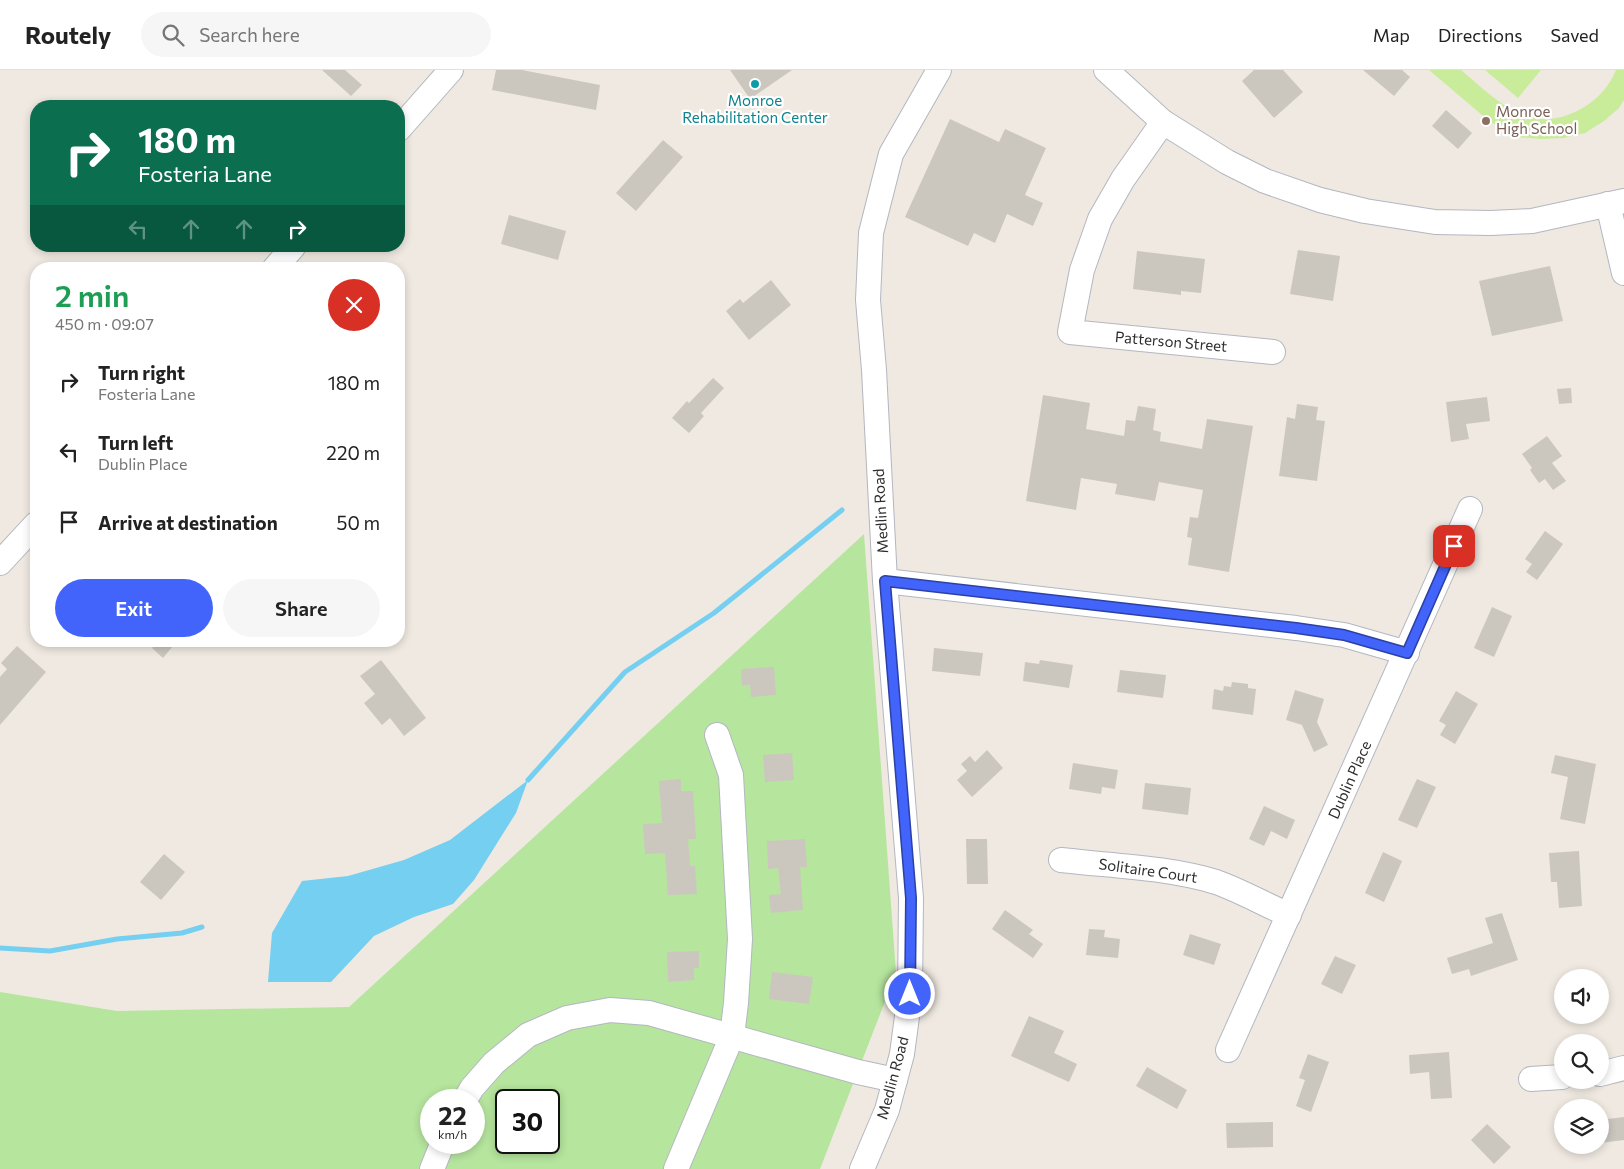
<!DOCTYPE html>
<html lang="en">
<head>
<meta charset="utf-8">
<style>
	:root { --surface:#fff; --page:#f6f6f6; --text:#222; --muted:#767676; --line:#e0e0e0; --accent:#4264fb }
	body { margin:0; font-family:Commissioner,sans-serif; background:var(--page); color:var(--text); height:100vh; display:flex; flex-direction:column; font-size:19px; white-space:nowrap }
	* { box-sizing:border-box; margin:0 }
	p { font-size:16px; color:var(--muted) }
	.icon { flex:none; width:28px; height:28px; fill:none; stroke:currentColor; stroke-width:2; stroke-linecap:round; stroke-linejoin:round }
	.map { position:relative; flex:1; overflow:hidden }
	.sheet { position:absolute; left:30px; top:192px; width:375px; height:385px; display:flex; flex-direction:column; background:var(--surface); border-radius:20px; box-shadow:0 2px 8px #0003 }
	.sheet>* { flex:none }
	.banner { position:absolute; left:30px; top:30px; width:375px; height:152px; border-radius:20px; box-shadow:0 2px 8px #0003; background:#0b6e4f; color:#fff; overflow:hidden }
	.controls { position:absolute; left:1554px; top:899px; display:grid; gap:10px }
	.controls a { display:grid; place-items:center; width:55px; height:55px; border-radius:50%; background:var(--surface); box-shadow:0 2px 8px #0003; font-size:25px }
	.speed { position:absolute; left:420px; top:1019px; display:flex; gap:10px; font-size:25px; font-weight:700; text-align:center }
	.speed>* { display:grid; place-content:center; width:65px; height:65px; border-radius:50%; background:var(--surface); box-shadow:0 2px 8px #0003; line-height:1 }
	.speed small { font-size:12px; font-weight:400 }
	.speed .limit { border:2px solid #111; border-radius:8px; background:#fff; color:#111 }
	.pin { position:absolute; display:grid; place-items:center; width:42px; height:42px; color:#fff; margin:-21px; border-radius:10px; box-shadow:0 2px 8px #0006 }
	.me { position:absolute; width:55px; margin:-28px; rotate:0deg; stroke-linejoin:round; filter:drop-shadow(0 0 4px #0008) }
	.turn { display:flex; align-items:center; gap:18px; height:105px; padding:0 25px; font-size:22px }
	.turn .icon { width:65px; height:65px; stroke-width:2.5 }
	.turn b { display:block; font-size:35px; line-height:42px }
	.lanes { display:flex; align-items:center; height:48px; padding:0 25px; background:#0003; justify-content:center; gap:25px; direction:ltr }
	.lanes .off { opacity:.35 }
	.round { display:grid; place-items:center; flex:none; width:52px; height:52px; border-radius:26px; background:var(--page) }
	.summary { display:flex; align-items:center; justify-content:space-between; height:85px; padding:0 25px }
	h1 { font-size:30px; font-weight:600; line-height:38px; color:#1e9e55 }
	.cta { display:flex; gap:10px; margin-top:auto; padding:10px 25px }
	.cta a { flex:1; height:58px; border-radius:30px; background:var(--accent); color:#fff; font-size:20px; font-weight:600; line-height:58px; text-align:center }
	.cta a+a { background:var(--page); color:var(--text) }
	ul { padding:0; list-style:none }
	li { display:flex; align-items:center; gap:15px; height:70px; padding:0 25px }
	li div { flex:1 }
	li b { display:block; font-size:19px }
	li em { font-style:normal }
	header { display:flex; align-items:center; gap:30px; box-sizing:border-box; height:70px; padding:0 25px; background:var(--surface); border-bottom:1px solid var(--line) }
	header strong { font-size:24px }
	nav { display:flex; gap:28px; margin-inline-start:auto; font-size:18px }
	.search { width:350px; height:45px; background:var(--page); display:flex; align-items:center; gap:12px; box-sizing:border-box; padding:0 18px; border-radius:28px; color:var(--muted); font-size:19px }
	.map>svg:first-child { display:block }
</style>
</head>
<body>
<header>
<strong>Routely</strong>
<div class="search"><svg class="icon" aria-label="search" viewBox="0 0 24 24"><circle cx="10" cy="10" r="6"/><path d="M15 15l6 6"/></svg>Search here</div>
<nav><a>Map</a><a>Directions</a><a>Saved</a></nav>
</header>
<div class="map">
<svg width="1624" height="1099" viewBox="0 0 1624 1099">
	<rect width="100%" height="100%" fill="#efe9e1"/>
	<path fill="#b6e59e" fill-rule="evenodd" d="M864 464 896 903 820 1099H0V922L117 941 349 937ZM431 1030H474V1072H431ZM506 1030H549V1072H506Z"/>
	<g fill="#c9ec9a">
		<path d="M1429 0H1461C1498 31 1530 67 1581 39 1597 30 1609 17 1616 0H1624V30L1619 38 1604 51 1585 63 1564 68 1541 69 1518 67 1501 59 1482 45Z"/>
		<path d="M1485 0H1541L1518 28Z"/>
	</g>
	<path fill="#75cff0" d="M528 710 516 743 474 810 453 834 414 847 374 866 331 912H268L272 863 302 811 348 806 404 790 450 770Z"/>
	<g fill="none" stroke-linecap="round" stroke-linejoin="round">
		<g stroke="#75cff0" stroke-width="5">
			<path d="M528 710 625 602 714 543 842 440"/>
			<path d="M0 878 50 881 117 869 182 863 202 857"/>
		</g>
	</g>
	<g fill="#cbc7bf">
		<path d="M322 0H345L362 15 351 26Z"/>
		<path d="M496 0H522L600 15 596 40 492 20Z"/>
		<path d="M730 0H792L750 29Z"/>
		<path d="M1254 0H1283L1303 22 1274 48 1242 11Z"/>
		<path d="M1363 0H1402L1410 7 1394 26Z"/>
		<path d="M1446 40 1472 63 1458 79 1432 56Z"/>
		<path d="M950 49 999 72 1005 59 1046 78 1025 125 1043 133 1033 156 1007 144 995 173 974 163 968 176 905 147Z"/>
		<path d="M663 70 683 87 636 141 616 123Z"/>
		<path d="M509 145 566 161 558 190 501 174Z"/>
		<path d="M1298 180 1340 186 1333 231 1290 224Z"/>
		<path d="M1137 181 1205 189 1201 223 1181 221V225L1133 219Z"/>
		<path d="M1550 196 1563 251 1492 266 1479 211Z"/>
		<path d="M771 210 791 235 749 270 726 241 740 229 743 233Z"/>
		<path d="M713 308 724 318 701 343 704 346 689 363 672 348 687 331 689 333Z"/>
		<path d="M1571 318 1572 333 1559 334 1557 319Z"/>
		<path d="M1043 325 1090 333 1086 359 1124 366 1126 350 1135 351 1138 336 1156 339 1153 360 1161 362 1160 371 1202 379 1207 349 1253 356 1229 502 1188 495 1192 468 1187 467 1190 447 1198 448 1203 420 1159 412 1155 431 1115 424 1117 414 1081 408 1076 440 1026 431Z"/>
		<path d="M1487 327 1490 351 1466 354 1469 369 1451 372 1446 332Z"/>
		<path d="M1297 334 1318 337 1316 350 1325 351 1317 411 1279 406 1287 347 1295 349Z"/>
		<path d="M1547 366 1562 386 1552 393 1566 411 1553 420 1545 409 1539 413 1530 400 1532 398 1522 384Z"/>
		<path d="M1545 461 1563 474 1537 510 1526 502 1532 494 1525 489Z"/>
		<path d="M1492 537 1512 546 1494 587 1474 578Z"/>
		<path d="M158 571H177L163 588 152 578Z"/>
		<path d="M17 576 46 602 0 655V607L7 599 1 593Z"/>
		<path d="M934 578 983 583 980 606 932 601Z"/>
		<path d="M381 590 426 648 404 666 390 648 382 655 364 633 375 624 360 606Z"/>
		<path d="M1040 590 1073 595 1069 618 1023 611 1025 592 1039 594Z"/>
		<path d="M774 597 776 625 751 627 750 615H742L741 599Z"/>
		<path d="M1120 600 1166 605 1163 628 1117 622Z"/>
		<path d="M1232 612 1248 614V618L1256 619 1253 645 1212 639 1214 619 1223 621 1224 616 1231 617Z"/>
		<path d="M1295 620 1324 629 1317 652 1328 675 1314 682 1302 655 1286 650Z"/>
		<path d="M1456 621 1478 634 1455 674 1440 665 1446 655 1439 651Z"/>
		<path d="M987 680 1003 698 972 727 957 710 967 701 961 694 970 686 975 692Z"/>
		<path d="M792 683 794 710 765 712 763 685Z"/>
		<path d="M1555 685 1596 694 1585 754 1560 749 1568 707 1551 703Z"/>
		<path d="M1073 693 1118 700 1115 719 1102 717 1101 724 1069 719Z"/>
		<path d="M681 709V721H693L696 769H688L690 796H695L697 824 668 825 665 783 645 784 643 754 662 753 659 711Z"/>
		<path d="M1417 709 1436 717 1417 758 1398 750Z"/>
		<path d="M1145 713 1191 718 1188 745 1142 739Z"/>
		<path d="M1264 736 1295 750 1287 769 1271 761 1264 776 1249 769Z"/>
		<path d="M805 769 807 797H800L803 840 771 843 769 825 781 824 778 798 768 799 767 771Z"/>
		<path d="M966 769H987L988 814H967Z"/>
		<path d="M1579 781 1582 836 1559 838 1557 812H1551L1549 783Z"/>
		<path d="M1383 782 1402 791 1384 832 1365 823Z"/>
		<path d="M164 784 185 802 161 830 140 812Z"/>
		<path d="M1005 840 1033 860 1029 864 1043 874 1033 888 992 859Z"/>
		<path d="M1502 843 1518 890 1471 906 1469 899 1452 904 1447 888 1493 873 1485 848Z"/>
		<path d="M1089 859 1105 860 1104 867 1120 869 1118 888 1086 885Z"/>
		<path d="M1190 864 1221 874 1214 895 1183 885Z"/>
		<path d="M699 881V898H694V910L668 912 667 882Z"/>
		<path d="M1335 886 1356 895 1342 924 1321 914Z"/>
		<path d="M772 902 813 907 809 934 769 929Z"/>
		<path d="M1029 946 1064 961 1054 983 1077 994 1069 1012 1011 986Z"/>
		<path d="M1449 982 1452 1028 1431 1029 1429 1002 1410 1004 1409 985Z"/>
		<path d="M1308 984 1329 992 1311 1042 1296 1036 1305 1010 1299 1008Z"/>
		<path d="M1147 997 1187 1020 1177 1039 1136 1016Z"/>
		<path d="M1624 1047V1070L1600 1073V1050Z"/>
		<path d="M1273 1052V1077L1227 1078 1226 1053Z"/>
		<path d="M1487 1054 1511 1077 1494 1094 1471 1070Z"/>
	</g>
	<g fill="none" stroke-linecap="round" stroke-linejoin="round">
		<defs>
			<g id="minor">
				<path d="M1106 0 1163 52 1227 92 1265 111 1320 130 1365 141 1435 152 1491 153 1532 151 1624 131"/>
				<path d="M1163 52 1123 109 1100 149 1082 200 1070 262 1273 282"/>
				<path d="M399 59 451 0"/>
				<path d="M1608 134 1624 203"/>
				<path d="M274 199 294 176"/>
				<path d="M0 493 36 454"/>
				<path d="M885 511 1296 558 1344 565 1407 583"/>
				<path d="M1061 790C1112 796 1166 797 1216 812 1239 820 1266 835 1289 845"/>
				<path d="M1228 980 1470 439"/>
				<path d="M1600 1004 1624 998"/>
				<path d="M1531 1009 1562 1007"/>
				<path d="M465 1030 472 1018 494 993 528 965 567 948 610 940 649 943 858 1002 895 1010"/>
				<path d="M432 1099 443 1072"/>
				<path d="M676 1099 732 966 736 933 740 869 731 705 717 665"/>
				<path d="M862 1099 887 1040 902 984 910 924 911 828 885 511 874 300 868 230 871 163 891 84 939 0"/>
			</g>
		</defs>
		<use href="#minor" stroke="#b4b7c1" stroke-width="26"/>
		<use href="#minor" stroke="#fff" stroke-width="24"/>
	</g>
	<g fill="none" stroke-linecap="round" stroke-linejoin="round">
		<defs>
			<path id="route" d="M910 924 911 828 885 511 1296 558 1344 565 1407 583 1454 476"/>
		</defs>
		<use href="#route" stroke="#2b41a3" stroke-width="12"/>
		<use href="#route" stroke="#4264fb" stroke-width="9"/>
	</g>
	<circle fill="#0f9aa8" stroke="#fff" stroke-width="2" cx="755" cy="14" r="5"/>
	<circle fill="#8d6e63" stroke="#fff" stroke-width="2" cx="1486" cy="51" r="5"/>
	<g text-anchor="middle" stroke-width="4.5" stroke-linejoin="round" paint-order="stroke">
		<g font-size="15" fill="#0d838f" stroke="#fff">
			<text x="755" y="36">Monroe<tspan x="755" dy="17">Rehabilitation Center</tspan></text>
		</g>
		<g font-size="15" fill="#785e54" stroke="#fff" text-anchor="start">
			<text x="1496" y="47">Monroe<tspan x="1496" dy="17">High School</tspan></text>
		</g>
		<g font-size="15" fill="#2e2e2e" stroke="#fff">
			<text transform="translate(1171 272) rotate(5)" y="5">Patterson Street</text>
			<text transform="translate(881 441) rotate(-93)" y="5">Medlin Road</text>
			<text transform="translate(1350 710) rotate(-66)" y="5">Dublin Place</text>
			<text transform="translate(1148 801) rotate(8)" y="5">Solitaire Court</text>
			<text transform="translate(893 1008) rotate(-75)" y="5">Medlin Road</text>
		</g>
	</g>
</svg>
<div class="controls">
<a><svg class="icon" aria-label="sound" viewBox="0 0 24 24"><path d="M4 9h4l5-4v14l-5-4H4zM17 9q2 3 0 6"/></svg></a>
<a><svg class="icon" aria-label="search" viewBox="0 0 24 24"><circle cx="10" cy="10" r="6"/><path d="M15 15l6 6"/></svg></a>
<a><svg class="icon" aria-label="layers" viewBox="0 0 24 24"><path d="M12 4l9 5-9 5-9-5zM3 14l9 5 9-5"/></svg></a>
</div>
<div class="speed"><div>22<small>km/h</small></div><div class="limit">30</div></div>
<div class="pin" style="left:1454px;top:476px;background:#d93025"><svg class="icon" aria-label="arrive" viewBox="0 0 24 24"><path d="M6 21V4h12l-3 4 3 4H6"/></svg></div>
<svg class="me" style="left:910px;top:924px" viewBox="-20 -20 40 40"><circle r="17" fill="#4264fb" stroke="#fff" stroke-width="3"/><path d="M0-11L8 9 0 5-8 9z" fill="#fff"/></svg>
<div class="banner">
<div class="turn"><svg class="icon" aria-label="right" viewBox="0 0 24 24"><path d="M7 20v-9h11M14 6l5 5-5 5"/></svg><div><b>180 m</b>Fosteria Lane</div></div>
<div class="lanes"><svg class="icon off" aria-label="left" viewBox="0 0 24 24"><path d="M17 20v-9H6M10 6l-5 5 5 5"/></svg><svg class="icon off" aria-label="ahead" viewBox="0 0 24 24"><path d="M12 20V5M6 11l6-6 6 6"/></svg><svg class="icon off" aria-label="ahead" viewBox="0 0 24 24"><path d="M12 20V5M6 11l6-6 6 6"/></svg><svg class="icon" aria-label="right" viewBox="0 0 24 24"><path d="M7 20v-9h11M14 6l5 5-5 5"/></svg></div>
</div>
<section class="sheet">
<div class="summary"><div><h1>2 min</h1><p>450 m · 09:07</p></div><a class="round" style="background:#d93025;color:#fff"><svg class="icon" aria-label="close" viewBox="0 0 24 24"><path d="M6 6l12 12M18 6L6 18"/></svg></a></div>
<ul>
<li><svg class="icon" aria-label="right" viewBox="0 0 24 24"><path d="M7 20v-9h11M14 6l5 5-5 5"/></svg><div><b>Turn right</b><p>Fosteria Lane</p></div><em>180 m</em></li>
<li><svg class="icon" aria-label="left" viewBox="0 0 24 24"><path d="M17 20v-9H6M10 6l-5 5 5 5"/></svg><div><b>Turn left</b><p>Dublin Place</p></div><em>220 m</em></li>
<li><svg class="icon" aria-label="arrive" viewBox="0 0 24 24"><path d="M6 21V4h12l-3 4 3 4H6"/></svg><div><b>Arrive at destination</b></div><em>50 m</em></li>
</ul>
<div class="cta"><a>Exit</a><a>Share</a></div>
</section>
</div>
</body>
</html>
